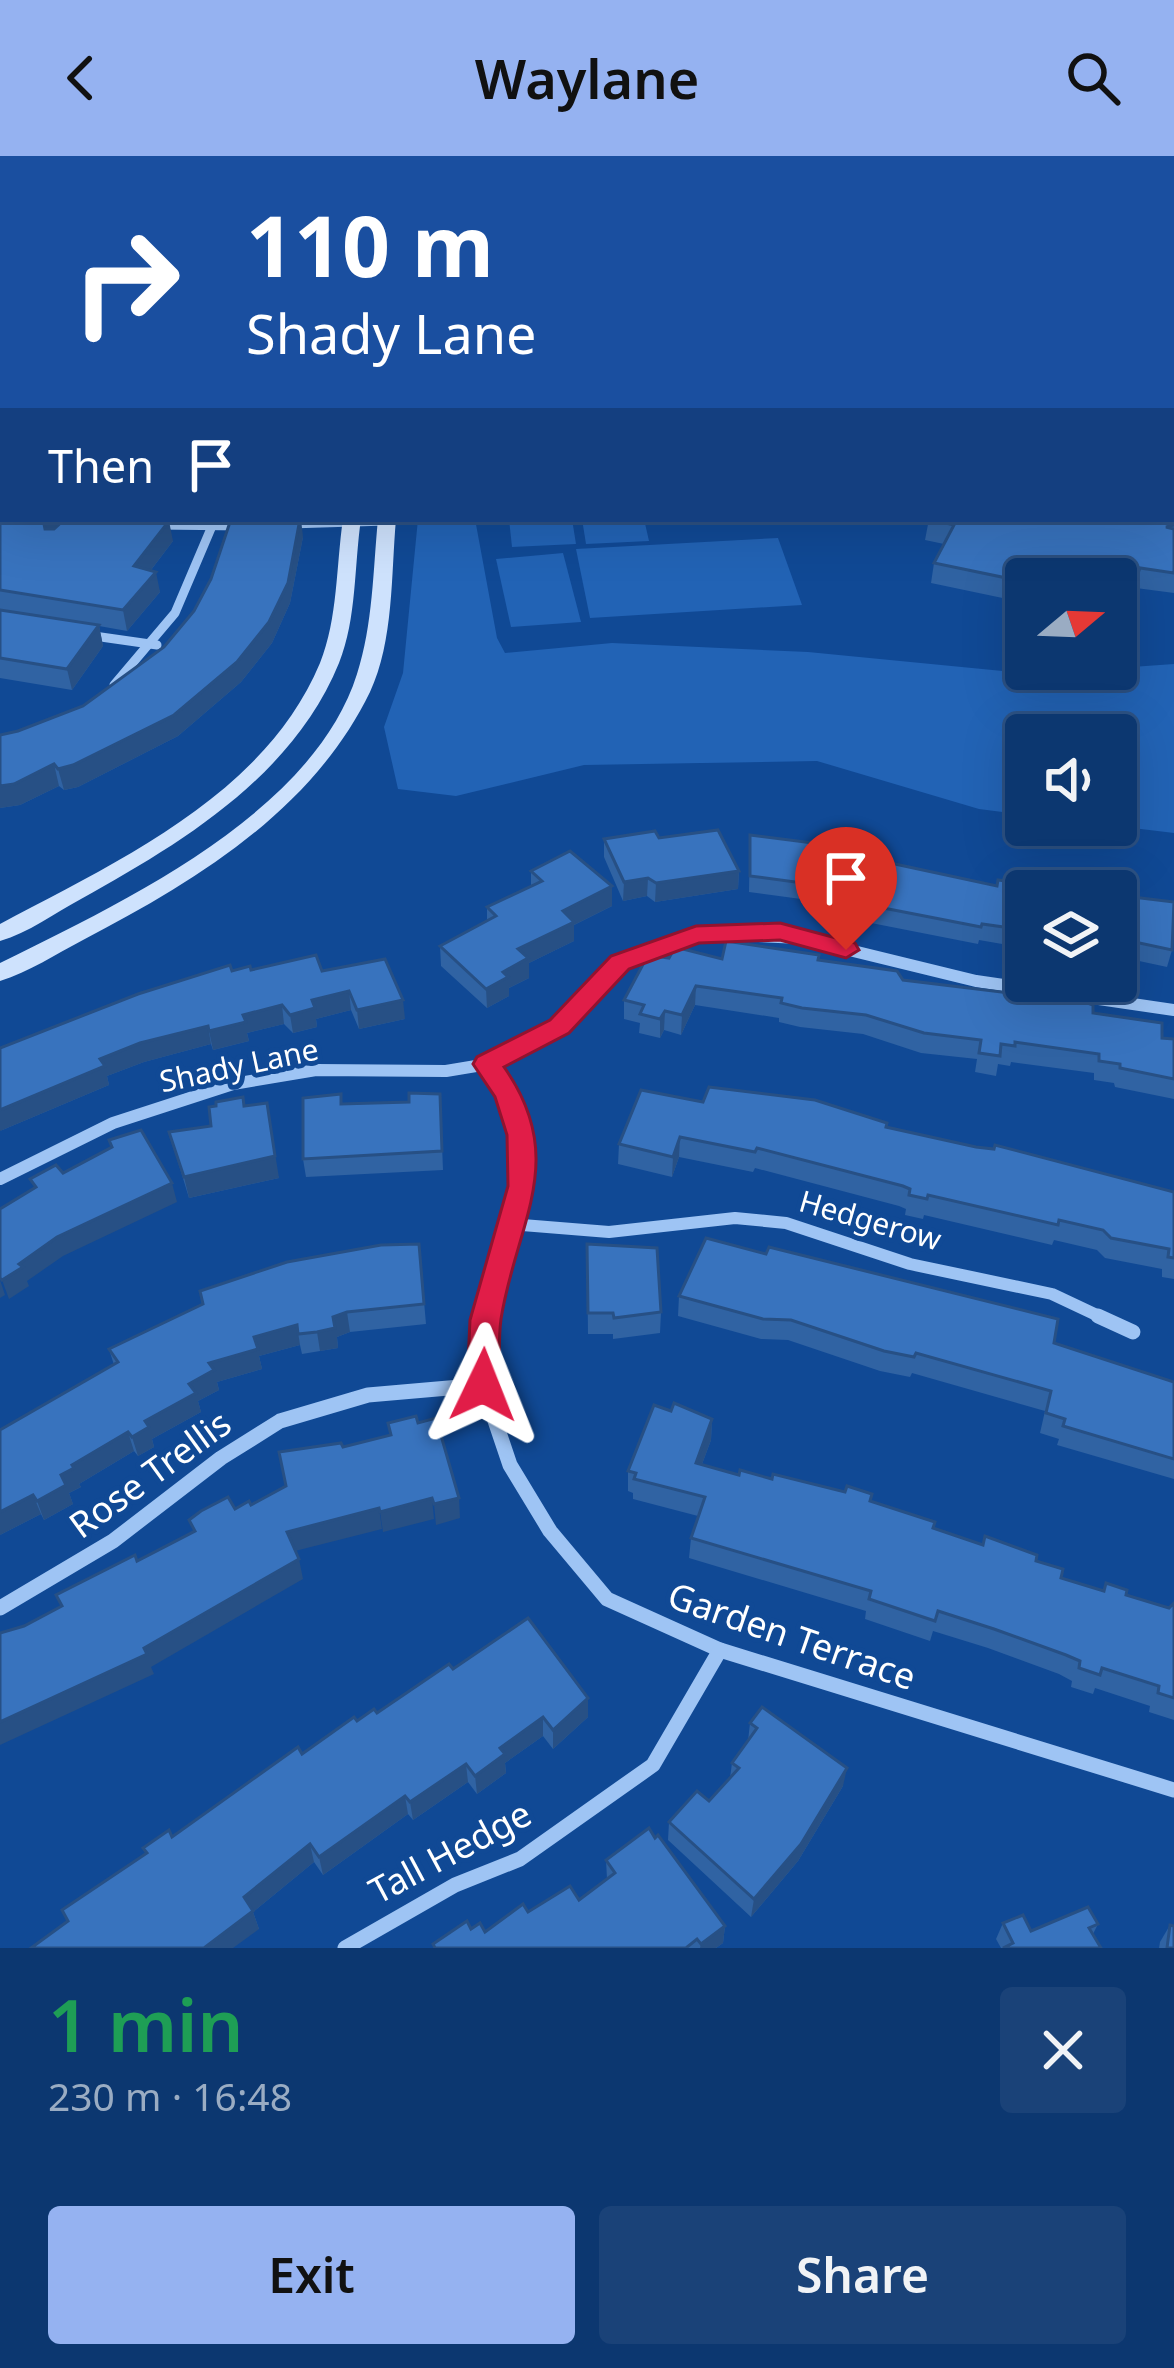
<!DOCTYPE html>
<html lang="en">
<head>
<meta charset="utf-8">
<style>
	:root { --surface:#0c3770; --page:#1a4278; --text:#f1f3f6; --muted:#9aacc3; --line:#2c5183; --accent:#95b2f1 }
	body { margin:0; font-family:"Noto Sans",sans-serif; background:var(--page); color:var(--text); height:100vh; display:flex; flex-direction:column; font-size:45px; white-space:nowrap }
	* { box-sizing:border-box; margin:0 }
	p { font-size:39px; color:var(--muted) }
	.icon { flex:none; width:66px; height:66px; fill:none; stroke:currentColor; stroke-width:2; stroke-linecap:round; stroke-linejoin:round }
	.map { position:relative; height:1792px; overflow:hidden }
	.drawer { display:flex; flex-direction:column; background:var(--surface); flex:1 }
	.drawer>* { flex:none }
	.hud { position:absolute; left:0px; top:0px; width:1176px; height:366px; box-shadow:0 12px 48px #0002,0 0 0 3px var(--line); background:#1a4fa0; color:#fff; overflow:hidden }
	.needle { width:78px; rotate:71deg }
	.buttons { position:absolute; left:1005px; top:402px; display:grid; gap:24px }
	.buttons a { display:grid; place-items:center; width:132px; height:132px; border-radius:12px; background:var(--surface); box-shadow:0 12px 48px #0002,0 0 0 3px var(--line); font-size:60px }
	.pin { position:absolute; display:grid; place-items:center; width:102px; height:102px; color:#fff; margin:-123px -51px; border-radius:50% 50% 50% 0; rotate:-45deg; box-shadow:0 0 12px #0007 }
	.pin .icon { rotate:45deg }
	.me { position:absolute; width:132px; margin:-66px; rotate:2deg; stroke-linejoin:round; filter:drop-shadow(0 0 9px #0008) }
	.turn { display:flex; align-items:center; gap:42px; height:252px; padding:0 48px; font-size:54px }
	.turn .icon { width:156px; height:156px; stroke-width:2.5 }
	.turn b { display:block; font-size:84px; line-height:102px }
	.then { display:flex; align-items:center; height:114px; padding:0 48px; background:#0003; gap:24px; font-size:45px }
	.round { display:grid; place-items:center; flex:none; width:126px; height:126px; border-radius:12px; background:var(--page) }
	.head { display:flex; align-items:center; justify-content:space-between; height:204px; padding:0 48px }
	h1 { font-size:72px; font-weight:600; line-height:90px; color:#1e9e55 }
	.button { display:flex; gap:24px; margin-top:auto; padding:24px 48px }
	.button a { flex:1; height:138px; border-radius:12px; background:var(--accent); color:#111; font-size:48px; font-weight:600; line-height:138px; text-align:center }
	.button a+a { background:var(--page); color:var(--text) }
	header { display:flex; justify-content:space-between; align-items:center; height:156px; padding:0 48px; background:var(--accent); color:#111; font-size:54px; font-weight:600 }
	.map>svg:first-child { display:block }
</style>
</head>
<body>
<header><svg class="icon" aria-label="back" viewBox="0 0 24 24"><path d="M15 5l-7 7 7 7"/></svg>Waylane<svg class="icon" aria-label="search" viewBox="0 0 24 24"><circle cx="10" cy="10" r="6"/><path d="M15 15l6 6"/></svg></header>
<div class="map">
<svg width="1174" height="1792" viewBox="0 0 1174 1792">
	<rect width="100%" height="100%" fill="#104995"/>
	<g fill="#2263b5">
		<path d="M418 363H475L497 482 505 497 612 487 808 496 1033 518 1174 508V677L1108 669H1116V579H1026V659L979 653 817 605 584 609 456 640 398 633 384 571 403 517Z"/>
		<path d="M509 363H572L576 388 512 391Z"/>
		<path d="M582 363H644L649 385 586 388Z"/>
		<path d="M778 382 802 449 590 462 576 393Z"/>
		<path d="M563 397 581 466 511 471 496 403Z"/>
	</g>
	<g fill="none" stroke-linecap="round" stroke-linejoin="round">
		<path stroke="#9ec4f4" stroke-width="6" d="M1052 0 1056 3"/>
		<g stroke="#9ec4f4" stroke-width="9">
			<path d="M289 368 387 365"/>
			<path d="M157 369 245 370"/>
			<path d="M87 479 157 489"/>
			<path d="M114 529 175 457 212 370"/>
		</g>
		<g stroke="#9ec4f4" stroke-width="12">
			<path d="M0 1023 113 967 233 928 316 914 446 915 488 908 560 870 624 805 669 787 713 778 800 782 976 825 1174 854"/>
			<path d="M510 1068 609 1076 735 1062 786 1067 910 1108 1052 1138 1105 1163"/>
			<path d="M485 1163C512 1069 550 996 487 908"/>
		</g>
		<g stroke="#9ec4f4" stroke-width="15">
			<path d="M486 1160 483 1229 510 1309 550 1375 607 1443 720 1494 1174 1634"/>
			<path d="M1098 1160 1133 1176"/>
			<path d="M0 1452 113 1385 221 1302 280 1265 368 1239 483 1229"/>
			<path d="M345 1792 455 1729 520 1703 653 1609 720 1494"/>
		</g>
		<g fill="#cee2fd" fill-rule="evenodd">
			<path d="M163 0H189L192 3H166Z"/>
			<path d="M243 0H270L273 3H246Z"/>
			<rect x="1173" y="20" width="1" height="8"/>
			<path d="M343 363H361C354 410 357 462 339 507 293 620 182 687 81 743 55 757 28 777 0 785V768C118 705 265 639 320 507 338 462 336 410 343 363Z"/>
			<path d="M378 363H396C391 418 394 485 370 536 312 655 196 725 83 784 56 798 29 816 0 825V807C121 747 313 658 357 518 373 469 373 414 378 363Z"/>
		</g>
		<g fill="#ebf3ff" fill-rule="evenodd">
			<path d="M159 0H178L157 3Z"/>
			<path d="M185 0H203L183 3Z"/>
		</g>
		<path fill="#fff" fill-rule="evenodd" d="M3 34V47L0 48V35Z"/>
	</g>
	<g fill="#3063a3">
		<path d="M570 0H750L747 3H588Z"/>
		<path d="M0 298 3 363 173 385 151 414 160 436 127 475 99 470 103 490 72 534 0 522Z"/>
		<path d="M1174 328V437L1136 432 1127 454 1116 451V423H1026V447L931 427 934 407 944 388 925 384 929 363Z"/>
		<path d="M303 381 290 447 272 487 241 526 178 580 78 631 64 634 59 630 20 649 0 652V579L18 575 83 550 164 491Z"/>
		<path d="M750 679 1026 735V792L979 784 978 788 866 766 858 763 859 755 801 747V743L749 736Z"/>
		<path d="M659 682 739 715 738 733 655 746 647 740 623 745 604 701V683Z"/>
		<path d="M531 715 612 750 574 769V785L529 807V822L509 832V840L487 852 441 810 440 790 487 764V751L531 730Z"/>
		<path d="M1116 739 1172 794 1167 811 1116 800Z"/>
		<path d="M669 802 818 804 903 824 1093 857 1162 882 1174 883V943L1115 931 1114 927 1094 924V917L1011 906 1010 910 998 908 996 920 975 916 977 903 921 897 863 878 800 871 779 866V862L695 849 681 879 664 874 660 882 639 877 640 867 624 863V844Z"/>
		<path d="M232 815H322L405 863 359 873 351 854 316 863 317 871 293 877 284 868 247 877 249 885 213 894 211 888 144 906 107 920 109 929 0 975Z"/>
		<path d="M341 938 342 948 409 946 440 938 443 1014 306 1021 303 1003Z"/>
		<path d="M703 946 887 971 1174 1036V1123L1162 1121V1113L1105 1102 1097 1094 1054 1084 1052 1089 924 1059 923 1063 905 1059 906 1053 899 1050 755 1012 753 1016 679 1001 672 1021 618 1008 619 988Z"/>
		<path d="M244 950 279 1022 189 1042 169 976 211 970Z"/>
		<path d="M419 1088 426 1168 350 1176 337 1181 338 1192 302 1198 300 1189 259 1200 262 1213 217 1226 219 1234 198 1245 201 1256 152 1283 154 1291 138 1300 134 1295 79 1328 81 1331 69 1337 73 1348 44 1364 41 1358 0 1379 114 1209 109 1193Z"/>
		<path d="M587 1088 661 1156 660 1177 613 1183V1178H588Z"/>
		<path d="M679 1140 1054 1187 1174 1226V1323L1057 1289 1059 1283 1040 1277 1045 1255 912 1217 910 1221 880 1215 788 1184 761 1183 678 1160Z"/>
		<path d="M712 1263 711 1284 702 1308 739 1319 772 1323 871 1345 933 1372 1036 1405 1061 1422 1103 1435 1106 1427 1126 1439 1169 1452 1174 1447V1564L1149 1556 1150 1550 1095 1532 1093 1538 1071 1531 1072 1525 1059 1518 988 1492 933 1475 930 1485 865 1463 866 1455 689 1402 691 1382 698 1360 633 1343V1337L628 1335V1315Z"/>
		<path d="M453 1513 588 1561 553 1593 543 1580 505 1607 506 1617 477 1638 468 1626 413 1664 408 1658 323 1719 314 1706 253 1756 259 1773 68 1765 172 1681 302 1598Z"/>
		<path d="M750 1567 843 1630 798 1705 751 1761 668 1684 669 1666 709 1645 730 1622 732 1607 748 1585Z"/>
		<path d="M606 1704 725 1770 723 1787 716 1792H434L433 1788 471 1773 485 1776 528 1756 579 1744 607 1723Z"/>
		<path d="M1003 1767 1031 1775 1098 1768 1093 1778 1101 1792H1001L996 1783Z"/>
		<path d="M1170 1769 1174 1792H1159L1160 1786Z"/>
	</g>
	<g fill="#275085">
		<path d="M730 0H750L747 3H717Z"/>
		<path d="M3 265V288L0 290V267Z"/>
		<path d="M43 363H68L49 394Z"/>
		<path d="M301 363 303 381 290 447 272 487 241 526 178 580 78 631 64 634 58 613Z"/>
		<path d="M169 365 173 385 138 431 134 410Z"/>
		<path d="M1140 412 1136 432 1127 454 1132 433Z"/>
		<path d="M156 416 160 436 127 475 123 454Z"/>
		<path d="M99 469 103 490 72 534 67 513Z"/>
		<path d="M54 608 59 630 20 649 0 652V630Z"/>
		<path d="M739 715 738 733 655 746 656 727Z"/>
		<path d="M648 722 647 740 623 745 624 726Z"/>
		<path d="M612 730V750L574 769V785L529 807V822L509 832V840L487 852 486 833 503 816 518 793 563 755Z"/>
		<path d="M696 830 695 849 681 879 682 859Z"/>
		<path d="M349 835 351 854 316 863 317 871 293 877 290 859 312 844Z"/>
		<path d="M403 844 405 863 359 873 357 854Z"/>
		<path d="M282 849 284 868 247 877 249 885 213 894 209 875 243 859Z"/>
		<path d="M665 855 664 874 660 882V863Z"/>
		<path d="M208 870 211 888 144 906 107 920 109 929 0 975V954L100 903 140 887Z"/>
		<path d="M267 947 279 1022 189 1042 184 1021Z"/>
		<path d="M680 981 679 1001 672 1021 673 1001Z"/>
		<path d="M172 1027 177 1046 63 1100 27 1125 29 1130 9 1143 2 1124 19 1108 57 1081Z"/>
		<path d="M0 1124 5 1139 0 1142Z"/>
		<path d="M347 1156 350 1176 337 1181 338 1192 320 1195 317 1176 333 1161Z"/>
		<path d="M297 1169 300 1189 259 1200 262 1213 217 1226 219 1234 198 1245 201 1256 152 1283 154 1291 138 1300 132 1281 145 1265 189 1228 209 1207 254 1181Z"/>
		<path d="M712 1263 711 1284 695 1327 696 1307Z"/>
		<path d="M128 1276 134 1295 79 1328 81 1331 69 1337 73 1348 44 1364 37 1345 61 1319 72 1309Z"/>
		<path d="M33 1339 41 1358 0 1379V1356Z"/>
		<path d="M432 1342 434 1363 383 1376 380 1356Z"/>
		<path d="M459 1342 460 1362 436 1369 434 1348Z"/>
		<path d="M379 1352 382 1373 291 1396 287 1376Z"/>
		<path d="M299 1403 303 1423 151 1511 154 1518 0 1589V1566L144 1492Z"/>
		<path d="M588 1542V1561L553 1593V1574Z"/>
		<path d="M543 1561V1580L505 1607 506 1617 477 1638 475 1620 500 1592Z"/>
		<path d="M466 1608 468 1626 413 1664 410 1646Z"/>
		<path d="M847 1612 843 1630 798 1705 751 1761 754 1743Z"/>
		<path d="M405 1640 408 1658 323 1719 319 1701Z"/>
		<path d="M310 1688 314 1706 253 1756 259 1773 233 1792H204L244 1741Z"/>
		<path d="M725 1770 723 1787 716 1792H700L701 1788Z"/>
	</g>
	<g fill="#3873be" stroke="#275085" stroke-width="3">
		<path d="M3 204V265L0 267V206Z"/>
		<path d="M3 295V363H43L45 373H54L65 363H160L169 365 134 410 156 416 123 454 0 434V298Z"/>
		<path d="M1173 327 1174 369 1166 371 1174 373V417L1140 412 1132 433 1120 431 1116 441V423H1026V426L934 407 954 369 929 363H1173Z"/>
		<path d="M231 363H300L288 427 269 466 237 506 174 559 73 609 58 613 54 608 14 628 0 630V579L18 575 83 550 164 491 194 455 211 423Z"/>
		<path d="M0 454 99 469 67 513 0 502Z"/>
		<path d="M718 674 739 715 656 727 648 722 624 726 604 683 655 675 659 682Z"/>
		<path d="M750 679 860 693 858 700 997 730 998 724 1086 735H1026V774L982 768 981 771 868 749 860 747 862 738 803 730V727L750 720Z"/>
		<path d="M570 695 612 730 563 755 574 766 518 793 528 802 503 816 508 821 486 833 440 790 496 760 487 751 542 725 531 715Z"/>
		<path d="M1116 739 1174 746 1172 794 1116 782Z"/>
		<path d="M726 785 819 799 818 804 897 815 903 824 1085 846 1093 849V857L1162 867V882L1174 883V923L1120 912V908L1099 905V898L1015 886V890L1001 888 1000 900 979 897 981 884 924 877 866 859 802 852 781 847 782 842 696 830 682 859 665 855 660 863 640 858 644 849 624 844 648 799 669 802 675 791 722 803Z"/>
		<path d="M316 799 322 815 385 803 403 844 357 854 349 835 312 844 315 852 290 859 282 849 243 859 246 866 209 875 208 870 140 887 100 903 105 910 0 954V892L138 838 230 809 232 815 250 810 251 814Z"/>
		<path d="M709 931 815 944 887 967 886 971 976 991 994 993 995 989 1174 1036V1102L1168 1101 1169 1093 1111 1082 1103 1074 1059 1064 1058 1069 928 1039 927 1043 909 1039 910 1033 903 1030 757 992 755 996 680 981 673 1001 619 988 641 934 703 946Z"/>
		<path d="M409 937 440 938 442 995 303 1003V942L341 938V948L409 946Z"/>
		<path d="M243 941 244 950 267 947 275 1000 184 1021 169 976 211 970 209 951 216 950V946Z"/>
		<path d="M141 974 172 1027 57 1081 19 1108 23 1111 2 1124 0 1122V1053L36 1031 30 1023 56 1009 63 1017 112 991 109 984Z"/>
		<path d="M706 1082 766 1098 769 1091 793 1097 1058 1163 1054 1187 1174 1226V1303L1063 1270 1065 1263 1046 1257 1051 1235 916 1197 914 1201 884 1195 791 1164 763 1163 679 1140Z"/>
		<path d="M419 1088 424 1148 347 1156 333 1161 335 1172 317 1176 298 1178 297 1169 254 1181 258 1193 209 1207 214 1214 189 1228 196 1237 145 1265 149 1271 132 1281 128 1276 72 1309 74 1312 61 1319 66 1329 37 1345 33 1339 0 1356V1274L118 1206 109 1193 203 1148 200 1135 287 1106 381 1089Z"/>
		<path d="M587 1088 657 1092 661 1156 614 1162 613 1157H588Z"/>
		<path d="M674 1247 712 1263 696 1307 739 1319 740 1314 772 1323 773 1318 845 1336 847 1330 872 1338 870 1345 935 1366 933 1372 983 1389 985 1380 1037 1399 1036 1405 1063 1413 1061 1422 1104 1435 1106 1427 1127 1434 1126 1439 1169 1452 1174 1447V1542L1158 1537 1159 1530 1102 1512 1100 1519 1079 1512 1080 1505 1066 1499 994 1473 938 1455 935 1465 869 1443 871 1435 691 1382 705 1341 634 1323 636 1317 628 1315 654 1249 671 1255Z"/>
		<path d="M416 1260 418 1267 436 1262 459 1342 434 1348 432 1342 380 1356 379 1352 287 1376 299 1403 144 1492 147 1498 0 1566V1477L24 1470 62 1450 56 1439 135 1399 137 1405 195 1375 189 1364 201 1355 228 1341 235 1353 249 1345 251 1349 286 1330 279 1296 341 1287 343 1291 391 1279 388 1267Z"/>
		<path d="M528 1462 588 1542 553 1574 543 1561 500 1592 505 1598 475 1620 466 1608 410 1646 405 1640 319 1701 310 1688 244 1741 253 1755 204 1792H31L68 1765 62 1754 147 1697 143 1692 169 1674 172 1681 298 1591 302 1598 354 1561 357 1565 374 1553 377 1557 449 1508 453 1513Z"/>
		<path d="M762 1551 847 1612 801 1688 754 1743 669 1666 697 1635 709 1645 739 1612 732 1607 757 1572 750 1567Z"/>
		<path d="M649 1672 655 1682 658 1679 725 1770 701 1788 697 1783 686 1792H435L433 1788 467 1765 471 1773 480 1767 485 1776 523 1748 528 1756 570 1730 579 1744 615 1717 606 1704Z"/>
		<path d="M1088 1751 1098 1768 1089 1772 1101 1792H1003L1013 1787 1003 1767 1023 1759 1031 1775Z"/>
		<path d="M1170 1769 1174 1770V1792H1167Z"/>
	</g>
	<path fill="#e11d48" stroke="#92132f" stroke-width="3" d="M780 767 855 787 859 794 846 802 780 784 699 787 629 813 569 877 504 911C570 1004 516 1067 501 1163 498 1184 500 1207 499 1229L494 1238 483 1242 472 1238 467 1229 470 1164 508 1030 507 979 495 941 473 908 477 901 550 864 611 800 696 770Z"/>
	<g text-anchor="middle" stroke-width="10" stroke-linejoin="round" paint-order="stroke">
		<g font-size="30" fill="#fff" stroke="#104995">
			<text transform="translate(239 910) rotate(-12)" y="10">Shady Lane</text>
			<text transform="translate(870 1065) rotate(16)" y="10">Hedgerow</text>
		</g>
		<g font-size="36" fill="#fff" stroke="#104995">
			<text transform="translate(150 1318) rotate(-36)" y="13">Rose Trellis</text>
			<text transform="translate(792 1480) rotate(19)" y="13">Garden Terrace</text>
			<text transform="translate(450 1696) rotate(-28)" y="13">Tall Hedge</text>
		</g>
	</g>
</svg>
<div class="buttons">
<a><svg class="needle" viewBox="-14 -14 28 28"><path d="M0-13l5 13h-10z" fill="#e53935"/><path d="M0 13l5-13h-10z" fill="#9aacc3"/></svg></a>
<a><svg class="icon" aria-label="sound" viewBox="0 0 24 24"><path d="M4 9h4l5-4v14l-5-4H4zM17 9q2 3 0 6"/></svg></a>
<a><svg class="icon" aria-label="layers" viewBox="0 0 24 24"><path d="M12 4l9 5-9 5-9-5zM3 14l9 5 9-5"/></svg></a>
</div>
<div class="pin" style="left:846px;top:794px;background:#d93025"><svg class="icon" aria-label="arrive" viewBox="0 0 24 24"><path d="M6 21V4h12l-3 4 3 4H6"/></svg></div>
<svg class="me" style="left:483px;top:1229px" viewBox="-20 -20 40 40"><path d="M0-17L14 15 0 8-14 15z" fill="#e11d48" stroke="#fff" stroke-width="4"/></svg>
<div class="hud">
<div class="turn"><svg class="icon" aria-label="right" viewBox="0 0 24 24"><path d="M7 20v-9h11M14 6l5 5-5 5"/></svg><div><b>110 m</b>Shady Lane</div></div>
<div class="then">Then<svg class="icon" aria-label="arrive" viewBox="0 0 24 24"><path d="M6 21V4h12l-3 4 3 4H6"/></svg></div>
</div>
</div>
<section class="drawer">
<div class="head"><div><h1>1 min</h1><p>230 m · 16:48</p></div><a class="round"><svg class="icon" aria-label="close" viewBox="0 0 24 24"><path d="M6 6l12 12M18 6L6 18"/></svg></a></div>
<div class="button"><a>Exit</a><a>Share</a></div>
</section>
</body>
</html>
